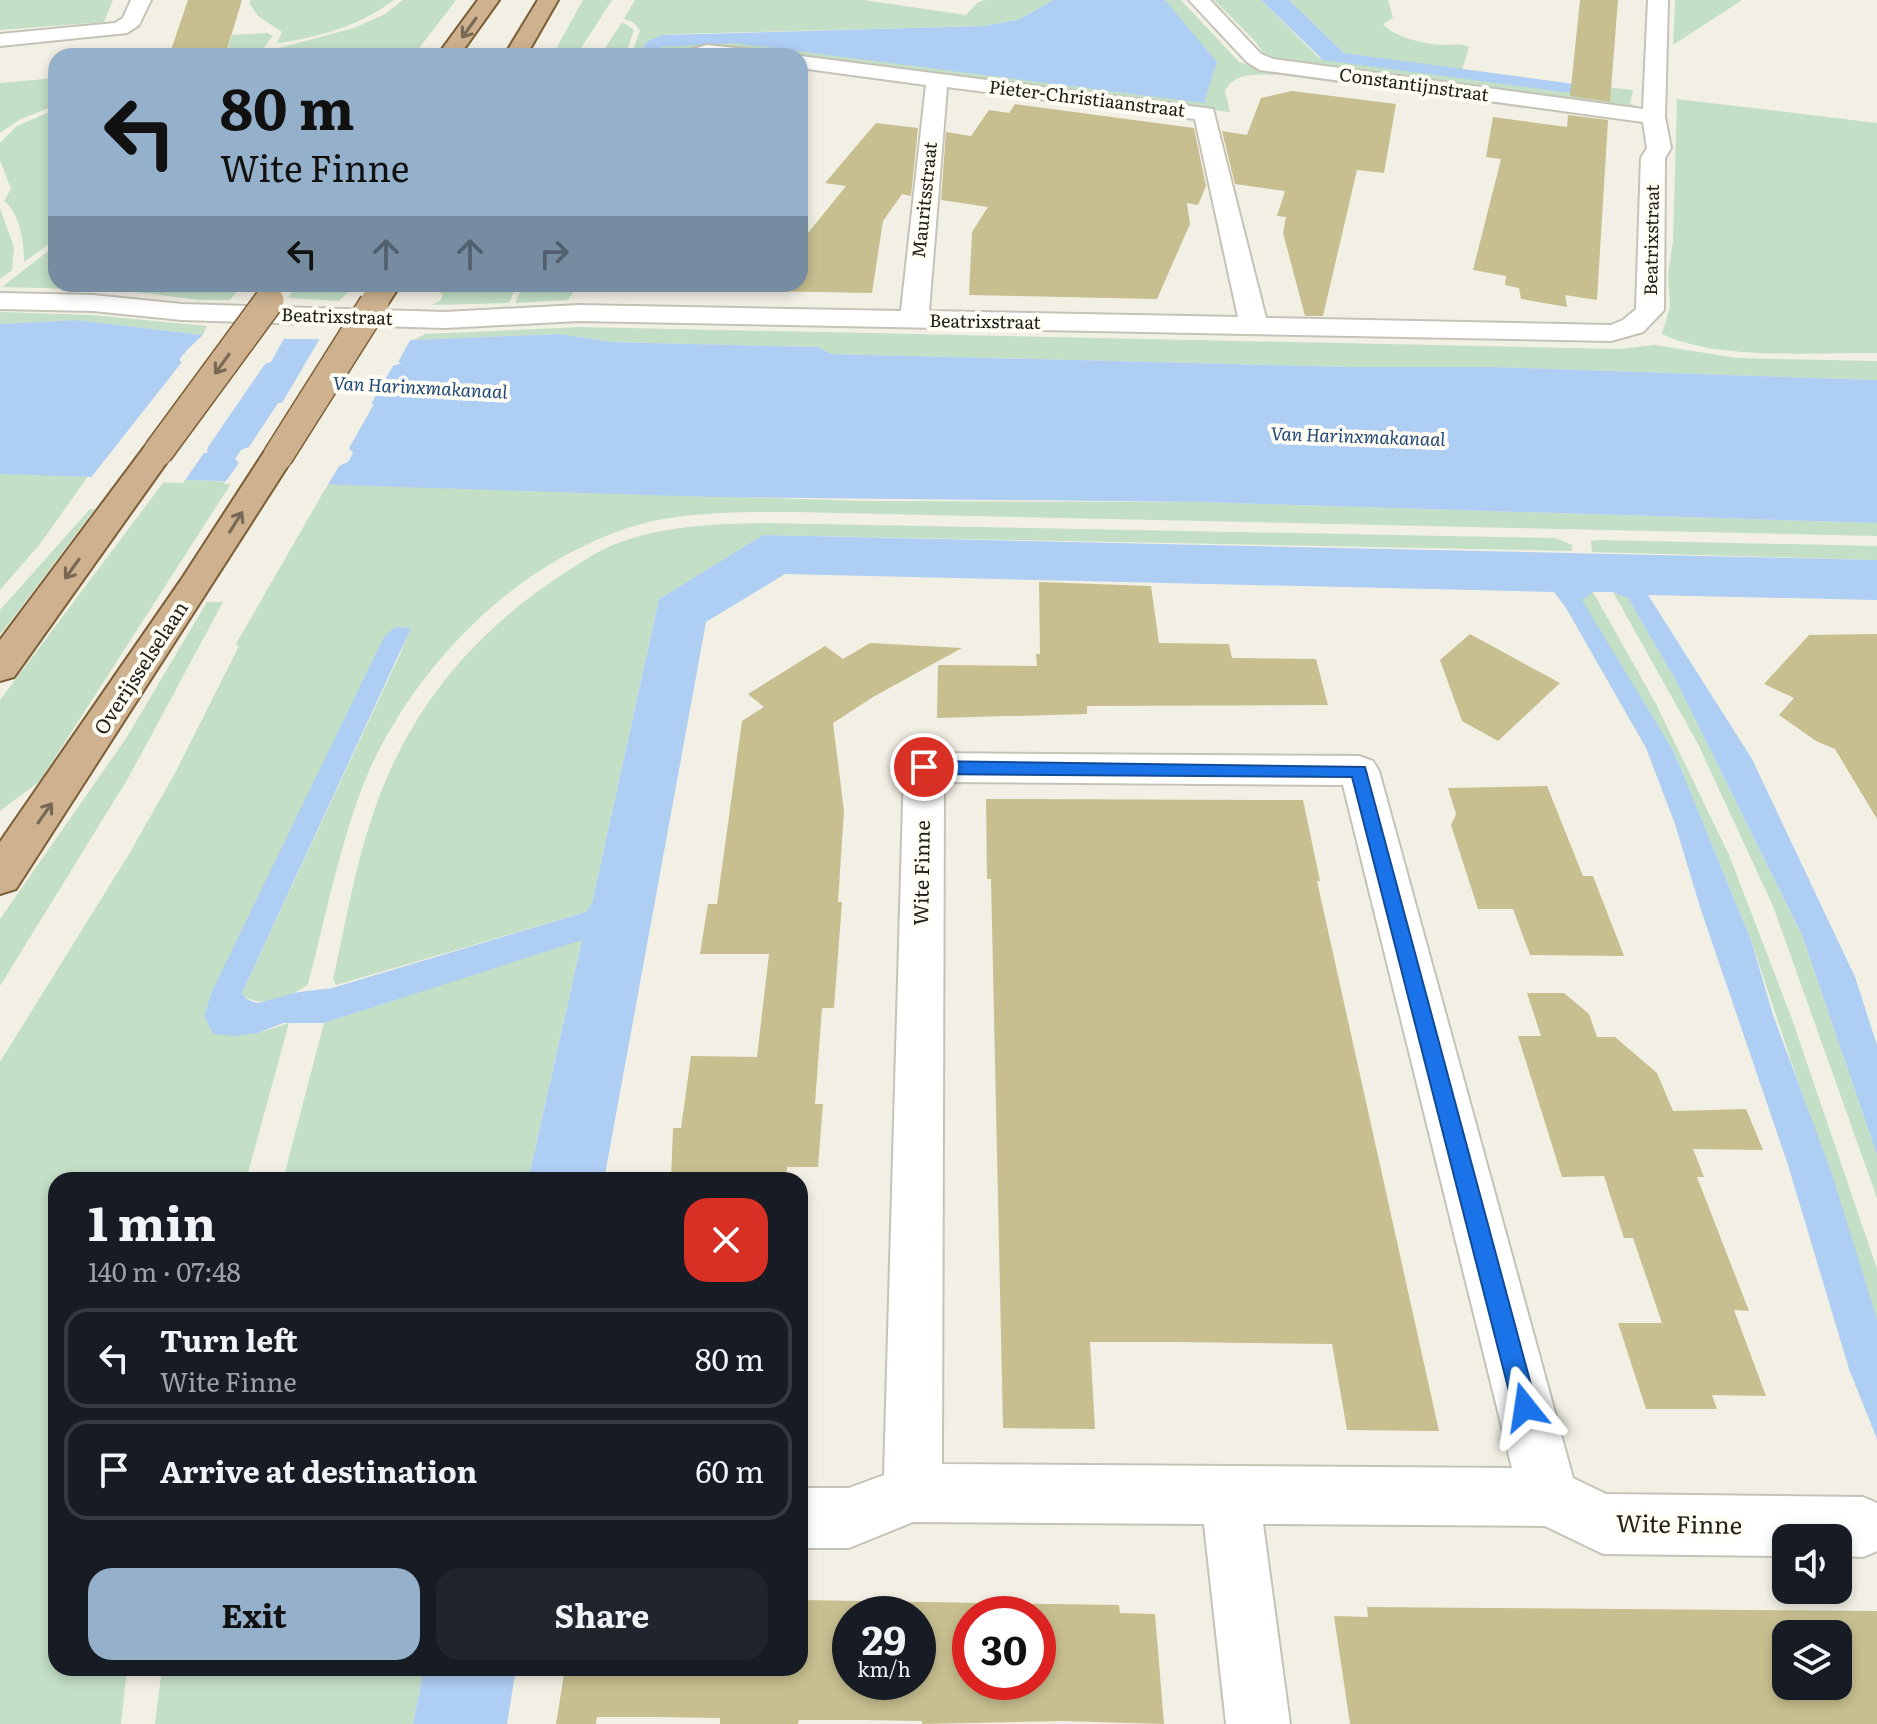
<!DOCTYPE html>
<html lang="en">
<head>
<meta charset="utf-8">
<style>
	:root { --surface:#171b24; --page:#20242c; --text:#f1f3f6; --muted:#9ea1a6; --line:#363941; --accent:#94b0ca }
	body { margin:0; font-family:Literata,serif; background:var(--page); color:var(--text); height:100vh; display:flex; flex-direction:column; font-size:30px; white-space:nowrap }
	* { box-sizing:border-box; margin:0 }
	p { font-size:26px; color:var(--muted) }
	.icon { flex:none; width:44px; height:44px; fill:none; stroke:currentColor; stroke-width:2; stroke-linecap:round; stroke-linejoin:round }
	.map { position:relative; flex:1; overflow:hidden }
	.panel { position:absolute; left:48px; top:1172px; width:760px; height:504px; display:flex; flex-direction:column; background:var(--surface); border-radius:24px; box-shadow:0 4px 12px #0003 }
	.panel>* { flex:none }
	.banner { position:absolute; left:48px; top:48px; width:760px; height:244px; border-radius:24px; box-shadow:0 4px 12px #0003; background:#94b0ca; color:#111; overflow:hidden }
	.controls { position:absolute; left:1772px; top:1524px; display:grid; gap:16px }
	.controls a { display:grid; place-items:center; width:80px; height:80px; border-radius:16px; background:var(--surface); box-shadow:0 4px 12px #0003; font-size:40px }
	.speed { position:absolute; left:832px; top:1596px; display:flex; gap:16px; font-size:40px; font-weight:700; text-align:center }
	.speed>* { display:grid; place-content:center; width:104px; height:104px; border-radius:50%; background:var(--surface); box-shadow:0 4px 12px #0003; line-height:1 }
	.speed small { font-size:20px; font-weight:400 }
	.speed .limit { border:12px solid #d22; background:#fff; color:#111 }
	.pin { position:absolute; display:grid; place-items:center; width:68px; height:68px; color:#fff; margin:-34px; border:4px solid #fff; border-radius:50%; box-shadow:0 2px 8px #0007 }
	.me { position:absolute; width:88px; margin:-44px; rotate:345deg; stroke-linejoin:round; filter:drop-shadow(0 0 6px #0008) }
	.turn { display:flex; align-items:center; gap:28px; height:168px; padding:0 40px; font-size:36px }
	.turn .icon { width:104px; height:104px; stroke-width:2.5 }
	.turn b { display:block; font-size:56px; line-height:68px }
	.lanes { display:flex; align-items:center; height:76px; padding:0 40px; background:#0003; justify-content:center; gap:40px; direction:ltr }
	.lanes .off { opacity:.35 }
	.round { display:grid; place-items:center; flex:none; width:84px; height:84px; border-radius:24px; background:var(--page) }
	.overview { display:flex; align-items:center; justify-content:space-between; height:136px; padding:0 40px }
	h1 { font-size:48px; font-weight:700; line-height:60px }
	.cta { display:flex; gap:16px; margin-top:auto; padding:16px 40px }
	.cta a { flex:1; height:92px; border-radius:24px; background:var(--accent); color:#111; font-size:32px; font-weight:700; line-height:92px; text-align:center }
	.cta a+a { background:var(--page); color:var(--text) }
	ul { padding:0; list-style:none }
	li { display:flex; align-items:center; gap:24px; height:100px; margin:0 16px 12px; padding:0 24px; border:4px solid var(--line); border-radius:24px }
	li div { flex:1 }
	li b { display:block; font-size:30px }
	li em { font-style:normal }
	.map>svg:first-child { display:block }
</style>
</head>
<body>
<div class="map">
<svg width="1877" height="1724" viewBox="0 0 1877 1724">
	<rect width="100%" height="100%" fill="#f2f0e4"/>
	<g fill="#c3dfc5">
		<path d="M0 0H113L104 22 0 30Z"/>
		<path d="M251 0H394C361 25 319 38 277 43L282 32 258 16 249 3Z"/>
		<path d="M403 0H456L413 56H267L279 48 354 28 385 14Z"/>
		<path d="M583 0H612L576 56H552Z"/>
		<path d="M635 0H863L966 15 978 2 986 0H1053L1020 19 984 26 672 34 646 42 641 56H631L640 30 633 22 624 19Z"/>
		<path d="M1165 0H1181L1239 62 1277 75C1259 74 1234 72 1225 91L1230 112 722 48 680 56H656L659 47 710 43 1178 19Z"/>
		<path d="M1214 0H1261L1319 58 1601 97 1605 87 1633 90 1630 103 1635 106 1620 107 1293 65 1266 57 1256 42Z"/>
		<path d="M1289 0H1388L1393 18 1383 24C1395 38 1425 44 1444 45 1454 45 1460 43 1469 47L1462 70 1344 53Z"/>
		<path d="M1675 0H1742L1673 45Z"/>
		<path d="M622 22 634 30 625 56H600Z"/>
		<path d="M267 33 273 36 258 56H226L232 35Z"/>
		<path d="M56 78V105L19 120 0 133V83Z"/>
		<path d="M1677 99 1877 123V353C1813 352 1719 361 1662 334L1670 307 1668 274 1673 241Z"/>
		<path d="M56 109V239L24 262C24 242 20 213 4 201L11 189 0 160V143L17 126Z"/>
		<path d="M0 208 14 248 12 270 0 279Z"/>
		<path d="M56 245V284H243L230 300H199L121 290 2 287Z"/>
		<path d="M298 284H356L339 301 288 298Z"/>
		<path d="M441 284H517L509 303 431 305 440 301 443 295 438 291Z"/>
		<path d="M524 284H579L568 300 515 303Z"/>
		<path d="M0 312 92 315 207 326 203 335 75 320 0 324Z"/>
		<path d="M580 327 1619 349 1655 345 1737 358 1877 361V380L1494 367H1353L830 354 818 347 612 342 559 334 413 340 425 334Z"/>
		<path d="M0 474 88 476 40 544 0 590Z"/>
		<path d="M166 479 232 482 40 781 0 811V700Z"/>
		<path d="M328 484 864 501 1199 502 1877 523V536L793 512C736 512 673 511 619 531 514 569 428 655 378 752 345 816 327 913 308 984 293 997 257 1011 242 993L408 637 212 991 204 1016 213 1034 258 1033 289 1023 246 1180H56V1668H127L121 1724H0V1062L129 854 175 773 239 646 236 644Z"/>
		<path d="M90 509H95L0 635V610Z"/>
		<path d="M761 523 1556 538 1572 545V551L763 535 659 599 592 903 586 912 336 985 333 979C345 927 354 871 371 820 405 715 469 636 560 576 578 564 597 551 618 543 663 526 713 524 761 523Z"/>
		<path d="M1598 540 1877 546V560L1592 552 1591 541Z"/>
		<path d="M1593 592 1656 704 1729 855 1792 1019 1877 1269V1320L1751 940 1674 752 1581 600Z"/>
		<path d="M1613 592 1628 598 1676 681 1802 935 1877 1155V1198L1773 906 1697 742Z"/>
		<path d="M207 602H223L130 775 0 986V919L125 740Z"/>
		<path d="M582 939 528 1180H283L324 1023Z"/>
		<path d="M162 1668H424L413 1724H155Z"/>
	</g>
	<g fill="#afcef3">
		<path d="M1053 0H1165L1217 62 1204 103 734 43 660 47 656 56H641L646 42 662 35 984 26 1020 19Z"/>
		<path d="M1261 0H1289L1344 53 1604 88 1601 97 1323 60Z"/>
		<path d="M75 320 203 335 292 339 413 340 559 334 612 342 818 347 831 354 1353 367H1494L1877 380V523L1199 502 713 497 0 474V324Z"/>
		<path d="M763 535 1877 560V600L1648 595 1752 759 1855 977 1877 1045V1155L1802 935 1676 681 1628 598 1613 592H1593L1582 600 1674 752 1751 940 1773 1015 1831 1171 1877 1319V1439L1849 1369 1788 1165 1700 907 1675 824 1646 748 1566 608 1554 592 785 574 706 622 604 1180H528L582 940 324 1023H283L258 1033 234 1036 213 1034 204 1016 212 991 384 637 395 627 411 628 242 993 248 1000 258 1003 299 992 332 988 586 912 592 903 659 599Z"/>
		<path d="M424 1668H516L507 1724H413Z"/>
	</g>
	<g fill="#f2f0e4">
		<path d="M207 331 286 335 271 362 265 364 208 447 207 453H204L183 483 89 480 182 362 179 360 188 349Z"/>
		<path d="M322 335 412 337 398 362 402 363 393 366 371 404H374L349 448 353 453 348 462 339 466 326 488 224 484 239 463 235 459 241 450 249 447 278 403H282Z"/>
	</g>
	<g fill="#c7bf90" fill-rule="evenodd">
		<path d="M188 0H242L225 56H169Z"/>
		<path d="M1580 0H1618L1610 102 1570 96Z"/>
		<path d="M1292 91 1396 104 1384 173 1357 170 1323 316H1305L1283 233 1286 217 1277 216 1285 191 1235 184 1222 131 1247 135 1261 98Z"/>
		<path d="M1015 104 1194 128 1206 186 1198 205 1187 203 1190 224 1157 299 969 295 972 232 988 207 941 200 946 132 971 136 989 110 1009 113Z"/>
		<path d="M1568 115 1608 120 1597 300 1565 295 1567 307 1521 299 1519 288 1505 285 1506 276 1473 270 1501 159 1486 157 1493 117 1567 127Z"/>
		<path d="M876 123 918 128 911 196 902 194 883 221 872 293 762 291 767 284H800V243L846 186 825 183Z"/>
		<path d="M1039 582 1151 586 1159 643 1229 644 1232 658 1316 659 1328 705 1087 706V714L937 718 938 665 1037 666 1036 654H1040Z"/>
		<path d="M1470 634 1560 683 1498 741 1462 721 1440 660Z"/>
		<path d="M1877 634V819L1835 749 1816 741 1779 715 1794 698 1764 684 1809 635Z"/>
		<path d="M870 643 962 648 873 697 833 723 844 811 838 902H842L834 1008H822L815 1104H823L818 1167H787L786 1180H671L673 1128H681L691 1056 757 1057 769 954H700L708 904H717L742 721 764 707 748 694 825 646 843 659Z"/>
		<path d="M1547 786 1583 876H1593L1624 956 1530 955 1513 909H1478L1451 825 1456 814 1448 788Z"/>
		<path d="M986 799 1303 800 1320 881H1317L1439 1431 1347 1430 1332 1344 1175 1342H1090L1095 1429 1003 1428 991 879H987Z"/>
		<path d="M1527 993H1564L1589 1014 1597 1037H1615L1657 1073 1673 1111 1746 1109 1763 1150 1693 1149 1704 1177H1697L1749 1311 1734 1310 1766 1396 1712 1395 1717 1409H1646L1618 1323H1662L1633 1238H1624L1604 1176 1562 1177 1518 1036H1541Z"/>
		<path d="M800 1600 1119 1605 1120 1613 1155 1614 1164 1724 1062 1721 922 1724V1721L860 1720H799L798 1724H720V1718L658 1717H597L596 1724H556L565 1668H800ZM850 1614H918V1682H850ZM970 1614H1038V1682H970Z"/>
		<path d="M1367 1607 1877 1611V1724H1350L1334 1616 1368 1617ZM1786 1634H1838V1686H1786Z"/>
	</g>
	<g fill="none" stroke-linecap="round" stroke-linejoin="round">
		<defs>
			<g id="street">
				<path d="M131 0H151L139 25 127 33 0 46V34L115 23 123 18Z"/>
				<path d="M1189 0H1210L1261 54 1273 59 1643 109 1648 0H1668L1665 117 1671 148 1665 158 1664 310 1643 332 1611 341 579 321 445 328 182 320 93 311 0 309V293L93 295 182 304 445 312 579 305 901 311 926 85 800 68V56L1213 109 1266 318 1611 325 1623 320 1636 309 1641 158 1647 148 1643 122 1260 70 1247 62ZM947 87 1195 119 1238 317 929 311Z"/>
				<path d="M707 45 754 50 765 56H679L683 52Z"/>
				<path d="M924 753 1359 756 1373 761 1379 771 1573 1478 1606 1494 1863 1497 1877 1503V1551L1863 1557 1838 1556V1538H1786V1556L1603 1554 1545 1526 1263 1524 1290 1724H1226L1204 1524 913 1522 849 1548H800V1488H849L884 1475 904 767 910 757ZM944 782 1343 785 1512 1468 942 1464Z"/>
			</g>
			<g id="primary">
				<path d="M478 0H499L459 56H437Z"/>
				<path d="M538 0H558L526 56H504Z"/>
				<path d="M373 284H401L384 310 374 313 364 310 360 304Z"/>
				<path d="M158 442 170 445 174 452 14 677 0 681V640L146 445Z"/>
				<path d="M278 446 290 449 294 456 16 889 0 894V842L181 580 266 449Z"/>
			</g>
		</defs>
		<use href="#street" stroke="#c5c3b7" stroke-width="4"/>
		<use href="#primary" stroke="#7c5e36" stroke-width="4"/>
		<use href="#street" fill="#fff" fill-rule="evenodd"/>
		<use href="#primary" fill="#ceb28f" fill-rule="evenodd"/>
		<defs>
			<g id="primary-bridge">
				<path d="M158 452 269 301"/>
				<path d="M278 456 374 304"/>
			</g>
		</defs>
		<use href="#primary-bridge" stroke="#7c5e36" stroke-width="32" stroke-linecap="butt"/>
		<use href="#primary-bridge" stroke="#ceb28f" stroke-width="29"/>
	</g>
	<defs><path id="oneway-shaft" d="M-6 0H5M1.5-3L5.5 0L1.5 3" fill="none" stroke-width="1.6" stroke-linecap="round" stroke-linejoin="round" transform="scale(2)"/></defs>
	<g stroke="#786956">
		<use href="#oneway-shaft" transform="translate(469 28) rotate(126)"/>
		<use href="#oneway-shaft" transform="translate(222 364) rotate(126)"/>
		<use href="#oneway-shaft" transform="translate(236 522) rotate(-58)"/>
		<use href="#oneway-shaft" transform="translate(72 569) rotate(126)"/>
		<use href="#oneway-shaft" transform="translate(45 813) rotate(-55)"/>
	</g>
	<path fill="#1a73e8" stroke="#114b97" stroke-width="2" d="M924 761 1365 767 1537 1407 1534 1415 1525 1419 1517 1415 1513 1407 1352 777 924 774 915 767Z"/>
	<g text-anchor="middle" stroke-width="8" stroke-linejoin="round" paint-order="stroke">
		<g font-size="18" fill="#21201c" stroke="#fffdf4">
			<text transform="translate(1414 85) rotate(8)" y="6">Constantijnstraat</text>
			<text transform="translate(1087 99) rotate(7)" y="6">Pieter-Christiaanstraat</text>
			<text transform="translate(925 200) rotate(-84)" y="6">Mauritsstraat</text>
			<text transform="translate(1652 240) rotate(-89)" y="6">Beatrixstraat</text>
			<text transform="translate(337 317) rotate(2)" y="6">Beatrixstraat</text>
			<text transform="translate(985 322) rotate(1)" y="6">Beatrixstraat</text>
		</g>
		<g font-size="18" font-style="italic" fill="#1f4878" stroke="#fffdf4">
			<text transform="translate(420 388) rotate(3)" y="6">Van Harinxmakanaal</text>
			<text transform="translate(1358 437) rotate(2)" y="6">Van Harinxmakanaal</text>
		</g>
		<g font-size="20" fill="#21201c" stroke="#fffdf4">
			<text transform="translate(141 668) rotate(-57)" y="7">Overijsselselaan</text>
			<text transform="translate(922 873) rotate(-89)" y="7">Wite Finne</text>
		</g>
		<g font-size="24" fill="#21201c" stroke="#fffdf4">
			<text transform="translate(1679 1525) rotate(1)" y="8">Wite Finne</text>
		</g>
	</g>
</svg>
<div class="controls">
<a><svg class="icon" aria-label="sound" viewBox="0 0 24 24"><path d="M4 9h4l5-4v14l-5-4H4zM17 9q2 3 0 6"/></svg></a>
<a><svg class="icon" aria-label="layers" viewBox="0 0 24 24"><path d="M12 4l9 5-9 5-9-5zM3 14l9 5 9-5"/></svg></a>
</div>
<div class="speed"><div>29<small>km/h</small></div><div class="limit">30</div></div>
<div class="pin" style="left:924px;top:767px;background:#d93025"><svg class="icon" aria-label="arrive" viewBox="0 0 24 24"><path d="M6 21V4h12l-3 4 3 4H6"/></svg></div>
<svg class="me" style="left:1525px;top:1407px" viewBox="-20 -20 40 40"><path d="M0-17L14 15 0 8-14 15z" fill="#1a73e8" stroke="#fff" stroke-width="4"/></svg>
<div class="banner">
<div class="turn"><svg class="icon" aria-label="left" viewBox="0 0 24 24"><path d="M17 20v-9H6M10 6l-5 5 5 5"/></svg><div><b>80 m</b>Wite Finne</div></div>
<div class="lanes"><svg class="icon" aria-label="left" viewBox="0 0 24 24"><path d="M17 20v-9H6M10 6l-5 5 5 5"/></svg><svg class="icon off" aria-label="ahead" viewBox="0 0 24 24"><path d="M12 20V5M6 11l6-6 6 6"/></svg><svg class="icon off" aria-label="ahead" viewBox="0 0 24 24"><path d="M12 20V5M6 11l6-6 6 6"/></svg><svg class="icon off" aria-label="right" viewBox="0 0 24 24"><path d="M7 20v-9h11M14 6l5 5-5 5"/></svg></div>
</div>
<section class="panel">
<div class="overview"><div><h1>1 min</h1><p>140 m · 07:48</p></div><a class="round" style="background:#d93025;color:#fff"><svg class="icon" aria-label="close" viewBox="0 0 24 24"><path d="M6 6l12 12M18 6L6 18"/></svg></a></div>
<ul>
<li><svg class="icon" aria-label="left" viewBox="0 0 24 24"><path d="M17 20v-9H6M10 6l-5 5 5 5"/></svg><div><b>Turn left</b><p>Wite Finne</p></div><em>80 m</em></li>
<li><svg class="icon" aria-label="arrive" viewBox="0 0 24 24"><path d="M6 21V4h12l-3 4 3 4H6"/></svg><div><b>Arrive at destination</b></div><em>60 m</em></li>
</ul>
<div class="cta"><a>Exit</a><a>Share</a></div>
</section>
</div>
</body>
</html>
